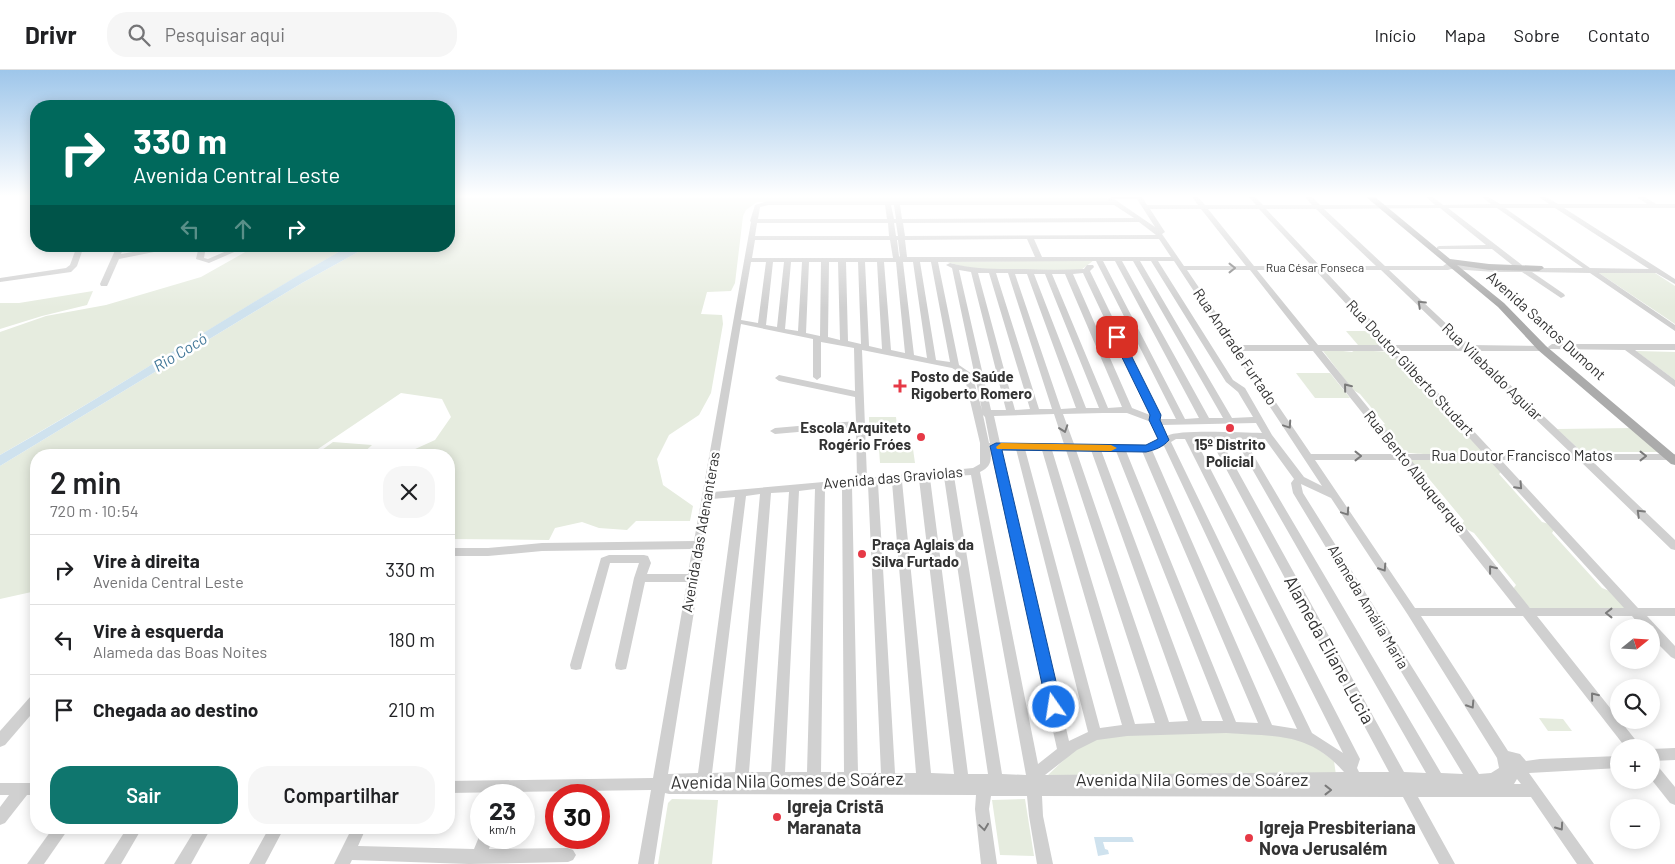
<!DOCTYPE html>
<html lang="pt">
<head>
<meta charset="utf-8">
<style>
	:root { --surface:#fff; --page:#f6f6f6; --text:#202124; --muted:#757577; --line:#e0e0e0; --accent:#0f766e }
	body { margin:0; font-family:Barlow,sans-serif; background:var(--page); color:var(--text); height:100vh; display:flex; flex-direction:column; font-size:19px; white-space:nowrap }
	* { box-sizing:border-box; margin:0 }
	p { font-size:16px; color:var(--muted) }
	.icon { flex:none; width:28px; height:28px; fill:none; stroke:currentColor; stroke-width:2; stroke-linecap:round; stroke-linejoin:round }
	.map { position:relative; flex:1; overflow:hidden }
	.details { position:absolute; left:30px; top:379px; width:425px; height:385px; display:flex; flex-direction:column; background:var(--surface); border-radius:20px; box-shadow:0 2px 12px #0003 }
	.details>* { flex:none }
	.banner { position:absolute; left:30px; top:30px; width:425px; height:152px; border-radius:20px; box-shadow:0 2px 12px #0003; background:#00695c; color:#fff; overflow:hidden }
	.needle { width:32px; rotate:72deg }
	.buttons { position:absolute; left:1610px; top:549px; display:grid; gap:10px }
	.buttons a { display:grid; place-items:center; width:50px; height:50px; border-radius:50%; background:var(--surface); box-shadow:0 2px 12px #0003; font-size:25px }
	.speed { position:absolute; left:470px; top:714px; display:flex; gap:10px; font-size:25px; font-weight:700; text-align:center }
	.speed>* { display:grid; place-content:center; width:65px; height:65px; border-radius:50%; background:var(--surface); box-shadow:0 2px 12px #0003; line-height:1 }
	.speed small { font-size:12px; font-weight:400 }
	.speed .limit { border:8px solid #d22; background:#fff; color:#111 }
	.pin { position:absolute; display:grid; place-items:center; width:42px; height:42px; color:#fff; margin:-21px; border-radius:10px; box-shadow:0 2px 8px #0006 }
	.me { position:absolute; width:55px; margin:-28px; rotate:347deg; stroke-linejoin:round; filter:drop-shadow(0 0 4px #0008) }
	.turn { display:flex; align-items:center; gap:18px; height:105px; padding:0 20px; font-size:22px }
	.turn .icon { width:65px; height:65px; stroke-width:2.5 }
	.turn b { display:block; font-size:35px; line-height:42px }
	.lanes { display:flex; align-items:center; height:48px; padding:0 20px; background:#0003; justify-content:center; gap:25px; direction:ltr }
	.lanes .off { opacity:.35 }
	.round { display:grid; place-items:center; flex:none; width:52px; height:52px; border-radius:20px; background:var(--page) }
	.head { display:flex; align-items:center; justify-content:space-between; height:85px; padding:0 20px }
	h1 { font-size:30px; font-weight:600; line-height:38px }
	.cta { display:flex; gap:10px; margin-top:auto; padding:10px 20px }
	.cta a { flex:1; height:58px; border-radius:20px; background:var(--accent); color:#fff; font-size:20px; font-weight:600; line-height:58px; text-align:center }
	.cta a+a { background:var(--page); color:var(--text) }
	ul { padding:0; list-style:none }
	li { display:flex; align-items:center; gap:15px; height:70px; padding:0 20px; border-top:1px solid var(--line) }
	li div { flex:1 }
	li b { display:block; font-size:19px }
	li em { font-style:normal }
	header { display:flex; align-items:center; gap:30px; box-sizing:border-box; height:70px; padding:0 25px; background:var(--surface); border-bottom:1px solid var(--line) }
	header strong { font-size:24px }
	nav { display:flex; gap:28px; margin-inline-start:auto; font-size:18px }
	.search { width:350px; height:45px; background:var(--page); display:flex; align-items:center; gap:12px; box-sizing:border-box; padding:0 18px; border-radius:20px; color:var(--muted); font-size:19px }
	.map>svg:first-child { display:block }
</style>
</head>
<body>
<header>
<strong>Drivr</strong>
<div class="search"><svg class="icon" aria-label="search" viewBox="0 0 24 24"><circle cx="10" cy="10" r="6"/><path d="M15 15l6 6"/></svg>Pesquisar aqui</div>
<nav><a>Início</a><a>Mapa</a><a>Sobre</a><a>Contato</a></nav>
</header>
<div class="map">
<svg width="1675" height="794" viewBox="0 0 1675 794">
	<rect width="100%" height="100%" fill="#fff"/>
	<g fill="#e6ecdf">
		<path d="M449 127H1105L1111 131 757 132 746 140 743 146 735 213 731 221 707 222 701 244 722 245 723 254 711 323 699 345 669 365 657 389 663 415 693 436 690 451H636L627 460 599 458 582 452 555 458 549 470 449 469V385H402L435 370 451 347 442 329 401 323 309 385H36V521L0 529V396L302 213 369 176H449Z"/>
		<path d="M256 176H349C231 244 118 318 0 385V262L46 246 106 235 201 207Z"/>
		<path d="M1094 190 1081 200H976L947 192Z"/>
		<path d="M1599 203H1655L1675 216V254Z"/>
		<path d="M93 221 87 235 42 246 0 259V233H19Z"/>
		<path d="M1346 261H1369L1382 275H1358Z"/>
		<path d="M1334 280 1352 282 1355 280 1391 282 1461 363 1469 366 1484 382C1477 386 1412 385 1404 382L1382 355 1385 354 1360 324 1353 320 1323 281Z"/>
		<path d="M1636 281 1675 282V310Z"/>
		<path d="M1296 303H1330L1350 328H1315Z"/>
		<path d="M869 347H896L897 356H869Z"/>
		<path d="M1631 358 1658 382H1582L1557 359Z"/>
		<path d="M333 372 372 375 361 385H315Z"/>
		<path d="M879 379H913L915 393H880Z"/>
		<path d="M1487 389 1490 390 1501 402 1499 404 1542 452 1549 454 1554 460 1552 463 1602 518 1612 522 1625 538H1530L1513 519 1516 515 1474 463 1466 459 1462 454 1464 451 1425 404 1419 402 1410 390Z"/>
		<path d="M1539 648 1563 649 1572 661H1548Z"/>
		<path d="M1243 661 1303 668 1334 691 1336 705H1048C1059 695 1070 683 1083 674 1106 658 1211 662 1243 661Z"/>
		<path d="M672 729 718 730 712 794H658L668 733Z"/>
		<path d="M1025 729 1034 786 1000 785 992 730Z"/>
	</g>
	<g fill="#cfe2ee">
		<path d="M349 176H369L302 213 0 396V385C118 318 231 243 349 176Z"/>
		<path d="M1094 767H1132L1134 772H1103L1105 779 1108 780 1109 784 1098 786Z"/>
	</g>
	<g fill="none" stroke-linecap="round" stroke-linejoin="round">
		<g fill="#d0d0d0" fill-rule="evenodd">
			<path d="M1111 127H1142L1147 135H1198L1192 127H1198L1205 135H1256L1249 127H1255L1263 135H1312L1305 127H1312L1320 135H1435L1426 127H1433L1443 135 1491 134 1482 127H1489L1500 134H1549L1539 127H1546L1558 134H1647L1637 127H1645L1656 134H1675V138H1564L1675 209V214L1656 203H1599L1675 255V261L1590 203 1532 202 1564 224 1565 226 1561 228 1522 202H1495L1451 199 1448 200H1389L1469 275 1545 276V280L1542 281H1474L1584 384H1675V390H1591L1675 470V480L1671 479 1579 390H1501L1638 538H1675V546H1647L1675 576V589L1671 587 1651 567V558H1642L1632 546H1537L1642 678H1626L1523 546H1421L1508 681 1520 684 1526 691 1540 689 1619 686V698L1529 703 1594 794H1577L1531 727H1418L1455 794H1439L1403 727 1042 726 1043 746 1053 794H1037L1029 746 1027 726H991L989 739 997 794H981L975 739 976 725 669 724 665 723 654 794H638L651 720 449 723V711L653 708 687 512H645L627 595 626 599 621 600 616 599 615 595 634 508 639 493H610L582 595 581 599 576 600 571 599 570 595 601 488 609 485H644L648 486 651 493 647 504H688L692 479 542 481 488 486H449V478H488L542 473 694 471 751 152 750 151 755 135 768 131H1109L1107 129ZM1114 129H1137L1155 157ZM768 135H885L887 149H758L760 137ZM891 135H894L896 149H894ZM900 135H1114L1134 148 902 149ZM1440 138 1486 175 1439 176 1437 177V179H1492L1516 198 1446 194 1443 196H1385L1324 139ZM1448 138H1497L1583 198H1522V195ZM1505 138H1555L1649 199 1590 198ZM1150 139H1201L1246 196H1184L1162 164 1165 162ZM1208 139H1259L1312 196H1254ZM1266 139H1316L1376 196H1320ZM1139 152 1156 165 905 166 903 153ZM757 153H888L889 166H755ZM894 153H896L898 166H896ZM1027 169 1035 187H907L905 170ZM1034 169H1159L1171 187H1042ZM755 170H890L893 188H752ZM897 170H898L900 187 899 186ZM1096 191 1176 349H1160V345L1090 201 1094 197 1093 195H1087L1084 199C1064 200 1044 200 1025 199 998 199 976 200 950 193L946 195 952 198 982 340 972 304 959 295 938 192ZM1103 191H1115L1199 348 1185 349ZM1122 191H1133L1223 348H1209ZM1140 191H1151L1226 312 1238 322 1253 347 1232 348ZM1158 191H1174L1322 416 1304 407 1272 365 1245 318 1233 310ZM751 192H766L758 253 741 250ZM773 192H784L777 257 766 255ZM791 192H802L798 261 785 259ZM809 192H821L820 266 806 263ZM829 192H838L840 270 828 267ZM846 192H858L861 274 848 271ZM865 192H877L882 279 869 276ZM884 192H896L905 283 891 280ZM903 192H913L927 288 914 285ZM920 192H931L950 292 936 290ZM959 200 971 202 1006 340H991ZM1187 200H1250L1309 275H1238ZM1257 200H1315L1384 275H1318ZM1324 200H1381L1459 275H1394ZM978 203H989L1030 339 1015 340ZM996 203H1008L1052 339H1039ZM1083 203 1150 345 1132 338 1073 204ZM1015 204H1027L1076 338 1061 339ZM1034 204H1045L1099 338H1086ZM1052 204H1065L1122 337 1108 338ZM741 254 813 269V307L817 310 821 307V272L854 278 855 321 779 305 775 308 779 311 855 327 856 351 775 358 770 361 775 364 856 357 857 409 713 422ZM862 280 952 298 964 305 980 373V394L973 398 867 408ZM1241 281H1313L1395 384H1311ZM1322 281H1389L1484 384H1406ZM1399 281H1464L1572 384H1495ZM1103 343H1127L1151 352 1160 370 1152 374 1146 375 1074 374 1063 344ZM1054 344 1064 374 1000 373 994 346ZM983 345 985 347 990 373H989ZM1256 353 1262 363C1243 363 1179 359 1167 366L1161 355ZM1176 369H1185L1343 683 1312 663 1171 372ZM1195 369H1210L1389 702H1359L1357 698 1360 689 1358 685ZM1220 369H1235L1426 703 1404 702ZM1244 369H1265L1294 409 1291 413 1293 423 1463 704 1441 703ZM1164 376 1297 659 1272 655 1152 380ZM990 379 1057 679 1038 694 980 402C991 397 992 390 990 379ZM1001 379H1016L1088 662 1069 671ZM1025 379 1042 380 1122 655 1100 658ZM1052 380H1066L1155 653 1135 654ZM1076 380H1091L1188 651 1169 652ZM1101 380 1116 381 1223 651H1202ZM1126 381H1142L1258 653 1236 652ZM1315 390H1399L1516 538H1415ZM1411 390H1489L1624 538H1530ZM971 405 1026 705 1002 704 954 406ZM944 407 988 704H968L930 408ZM919 409 954 704 931 703 902 411ZM892 412 916 703H895L878 413ZM868 414 881 703H858L852 416ZM1301 414 1331 428 1408 545 1497 688 1499 698 1491 703 1479 704 1303 423ZM842 417 844 702H821L825 418ZM815 419 807 702H785L799 421ZM789 422 771 702H749L771 423ZM760 424 735 702 712 703 746 426ZM735 427 698 703 668 704 712 429ZM1226 663C1274 667 1308 661 1344 702L1045 705 1077 680 1097 670 1127 666ZM1517 709 1521 714H1514Z"/>
			<path d="M77 176H84L77 196 71 202 0 212V208L66 198 70 195Z"/>
			<path d="M117 176H124L121 184 167 176H184L119 189 108 214 107 216H101L100 214Z"/>
			<path d="M199 176H206L204 188 208 189 238 176H248L209 193 196 189Z"/>
			<path d="M1552 274H1675V280H1635L1675 310V317L1625 280 1549 279 1548 277Z"/>
			<path d="M36 625V639L5 675 0 677V661L31 626Z"/>
			<path d="M1675 678V690L1651 691V679Z"/>
			<path d="M1651 692 1656 694 1675 717V735L1670 733 1651 709Z"/>
			<path d="M0 713H36V725H27L5 753 0 755V737L9 725H0Z"/>
			<path d="M53 758H69L44 794H27Z"/>
			<path d="M127 758H142L121 794H104Z"/>
			<path d="M196 758H211L191 794H174Z"/>
			<path d="M269 758H284L265 794H249Z"/>
			<path d="M352 758H366L358 776 474 779 481 762V768H492L489 779 568 778 573 780 576 785 573 790 568 792 469 794 352 790 350 794H334Z"/>
		</g>
		<path fill="#ababab" fill-rule="evenodd" d="M1366 127H1375L1450 189 1489 194 1542 196 1544 198 1539 201 1489 200 1457 195 1504 233 1546 276 1675 385V395L1671 394 1538 280 1498 237Z"/>
	</g>
	<defs><path id="oneway-chevron" d="M-2-3.5L2.5 0L-2 3.5" fill="none" stroke-width="1.6" stroke-linecap="round" stroke-linejoin="round" transform="scale(1.25)"/></defs>
	<g stroke="#7a7a7a">
		<use href="#oneway-chevron" transform="translate(1232 198)"/>
		<use href="#oneway-chevron" transform="translate(1421 234) rotate(-136)"/>
		<use href="#oneway-chevron" transform="translate(1347 317) rotate(-129)"/>
		<use href="#oneway-chevron" transform="translate(1288 355) rotate(56)"/>
		<use href="#oneway-chevron" transform="translate(1064 359) rotate(71)"/>
		<use href="#oneway-chevron" transform="translate(1358 386)"/>
		<use href="#oneway-chevron" transform="translate(1643 386)"/>
		<use href="#oneway-chevron" transform="translate(1519 416) rotate(47)"/>
		<use href="#oneway-chevron" transform="translate(1346 442) rotate(56)"/>
		<use href="#oneway-chevron" transform="translate(1640 443) rotate(-136)"/>
		<use href="#oneway-chevron" transform="translate(1383 498) rotate(57)"/>
		<use href="#oneway-chevron" transform="translate(1492 499) rotate(-128)"/>
		<use href="#oneway-chevron" transform="translate(1609 543) rotate(-180)"/>
		<use href="#oneway-chevron" transform="translate(1594 626) rotate(-129)"/>
		<use href="#oneway-chevron" transform="translate(1471 635) rotate(57)"/>
		<use href="#oneway-chevron" transform="translate(1328 720)"/>
		<use href="#oneway-chevron" transform="translate(984 757) rotate(82)"/>
		<use href="#oneway-chevron" transform="translate(1560 757) rotate(55)"/>
	</g>
	<linearGradient id="sky" x2="0" y2="1"><stop stop-color="#9ec6ea"/><stop offset="0.53" stop-color="#fff"/><stop offset="1" stop-color="#fff" stop-opacity="0"/></linearGradient>
	<rect width="1675" height="238" fill="url(#sky)"/>
	<path fill="#1a73e8" stroke="#114b97" d="M1117 264 1122 267 1161 345 1160 350 1169 370C1163 377 1155 380 1146 382L1002 380 1062 637 1060 641 1054 643 1049 641 1047 637 990 376 996 373 1146 375 1158 369 1149 350 1150 345 1112 267Z"/>
	<path fill="#f59e0b" d="M1001 373 1111 375 1117 378 1111 381 997 379 996 377Z"/>
	<g fill="#e63946" stroke="#fff" stroke-width="2">
		<path d="M897.5 308.5h5v5h5v5h-5v5h-5v-5h-5v-5h5z"/>
		<circle cx="1230" cy="358" r="5"/>
		<circle cx="921" cy="367" r="5"/>
		<circle cx="862" cy="484" r="5"/>
		<circle cx="777" cy="747" r="5"/>
		<circle cx="1249" cy="768" r="5"/>
	</g>
	<g text-anchor="middle" stroke-width="5" stroke-linejoin="round" paint-order="stroke">
		<g font-size="12" fill="#333" stroke="#fff">
			<text x="1315" y="202">Rua César Fonseca</text>
		</g>
		<g font-size="15" fill="#333" stroke="#fff">
			<text transform="translate(1546 256) rotate(42)" y="5">Avenida Santos Dumont</text>
			<text transform="translate(1235 277) rotate(56)" y="5">Rua Andrade Furtado</text>
			<text transform="translate(1410 298) rotate(47)" y="5">Rua Doutor Gilberto Studart</text>
			<text transform="translate(1492 302) rotate(44)" y="5">Rua Vilebaldo Aguiar</text>
			<text x="1522" y="391">Rua Doutor Francisco Matos</text>
			<text transform="translate(1415 402) rotate(51)" y="5">Rua Bento Albuquerque</text>
			<text transform="translate(893 408) rotate(-5)" y="5">Avenida das Graviolas</text>
			<text transform="translate(701 462) rotate(-80)" y="5">Avenida das Adenanteras</text>
			<text transform="translate(1368 537) rotate(59)" y="5">Alameda Amália Maria</text>
		</g>
		<g font-size="15" font-weight="bold" fill="#333" stroke="#fff" text-anchor="start">
			<text x="911" y="312">Posto de Saúde<tspan x="911" dy="17">Rigoberto Romero</tspan></text>
			<text x="911" y="363" text-anchor="end">Escola Arquiteto<tspan x="911" dy="17">Rogério Fróes</tspan></text>
			<text x="1230" y="380" text-anchor="middle">15º Distrito<tspan x="1230" dy="17">Policial</tspan></text>
			<text x="872" y="480">Praça Aglais da<tspan x="872" dy="17">Silva Furtado</tspan></text>
		</g>
		<g font-size="16" font-style="italic" fill="#3f7597" stroke="#fff">
			<text transform="translate(180 282) rotate(-31)" y="6">Rio Cocó</text>
		</g>
		<g font-size="18" fill="#333" stroke="#fff">
			<text transform="translate(1329 580) rotate(61)" y="6">Alameda Eliane Lúcia</text>
			<text x="1192" y="716">Avenida Nila Gomes de Soárez</text>
			<text transform="translate(787 711) rotate(-1)" y="6">Avenida Nila Gomes de Soárez</text>
		</g>
		<g font-size="18" font-weight="bold" fill="#333" stroke="#fff" text-anchor="start">
			<text x="787" y="743">Igreja Cristã<tspan x="787" dy="21">Maranata</tspan></text>
			<text x="1259" y="764">Igreja Presbiteriana<tspan x="1259" dy="21">Nova Jerusalém</tspan></text>
		</g>
	</g>
</svg>
<div class="buttons">
<a><svg class="needle" viewBox="-14 -14 28 28"><path d="M0-13l5 13h-10z" fill="#e53935"/><path d="M0 13l5-13h-10z" fill="#757577"/></svg></a>
<a><svg class="icon" aria-label="search" viewBox="0 0 24 24"><circle cx="10" cy="10" r="6"/><path d="M15 15l6 6"/></svg></a>
<a>+</a>
<a>−</a>
</div>
<div class="speed"><div>23<small>km/h</small></div><div class="limit">30</div></div>
<div class="pin" style="left:1117px;top:267px;background:#d93025"><svg class="icon" aria-label="arrive" viewBox="0 0 24 24"><path d="M6 21V4h12l-3 4 3 4H6"/></svg></div>
<svg class="me" style="left:1054px;top:637px" viewBox="-20 -20 40 40"><circle r="17" fill="#1a73e8" stroke="#fff" stroke-width="3"/><path d="M0-11L8 9 0 5-8 9z" fill="#fff"/></svg>
<div class="banner">
<div class="turn"><svg class="icon" aria-label="right" viewBox="0 0 24 24"><path d="M7 20v-9h11M14 6l5 5-5 5"/></svg><div><b>330 m</b>Avenida Central Leste</div></div>
<div class="lanes"><svg class="icon off" aria-label="left" viewBox="0 0 24 24"><path d="M17 20v-9H6M10 6l-5 5 5 5"/></svg><svg class="icon off" aria-label="ahead" viewBox="0 0 24 24"><path d="M12 20V5M6 11l6-6 6 6"/></svg><svg class="icon" aria-label="right" viewBox="0 0 24 24"><path d="M7 20v-9h11M14 6l5 5-5 5"/></svg></div>
</div>
<section class="details">
<div class="head"><div><h1>2 min</h1><p>720 m · 10:54</p></div><a class="round"><svg class="icon" aria-label="close" viewBox="0 0 24 24"><path d="M6 6l12 12M18 6L6 18"/></svg></a></div>
<ul>
<li><svg class="icon" aria-label="right" viewBox="0 0 24 24"><path d="M7 20v-9h11M14 6l5 5-5 5"/></svg><div><b>Vire à direita</b><p>Avenida Central Leste</p></div><em>330 m</em></li>
<li><svg class="icon" aria-label="left" viewBox="0 0 24 24"><path d="M17 20v-9H6M10 6l-5 5 5 5"/></svg><div><b>Vire à esquerda</b><p>Alameda das Boas Noites</p></div><em>180 m</em></li>
<li><svg class="icon" aria-label="arrive" viewBox="0 0 24 24"><path d="M6 21V4h12l-3 4 3 4H6"/></svg><div><b>Chegada ao destino</b></div><em>210 m</em></li>
</ul>
<div class="cta"><a>Sair</a><a>Compartilhar</a></div>
</section>
</div>
</body>
</html>
